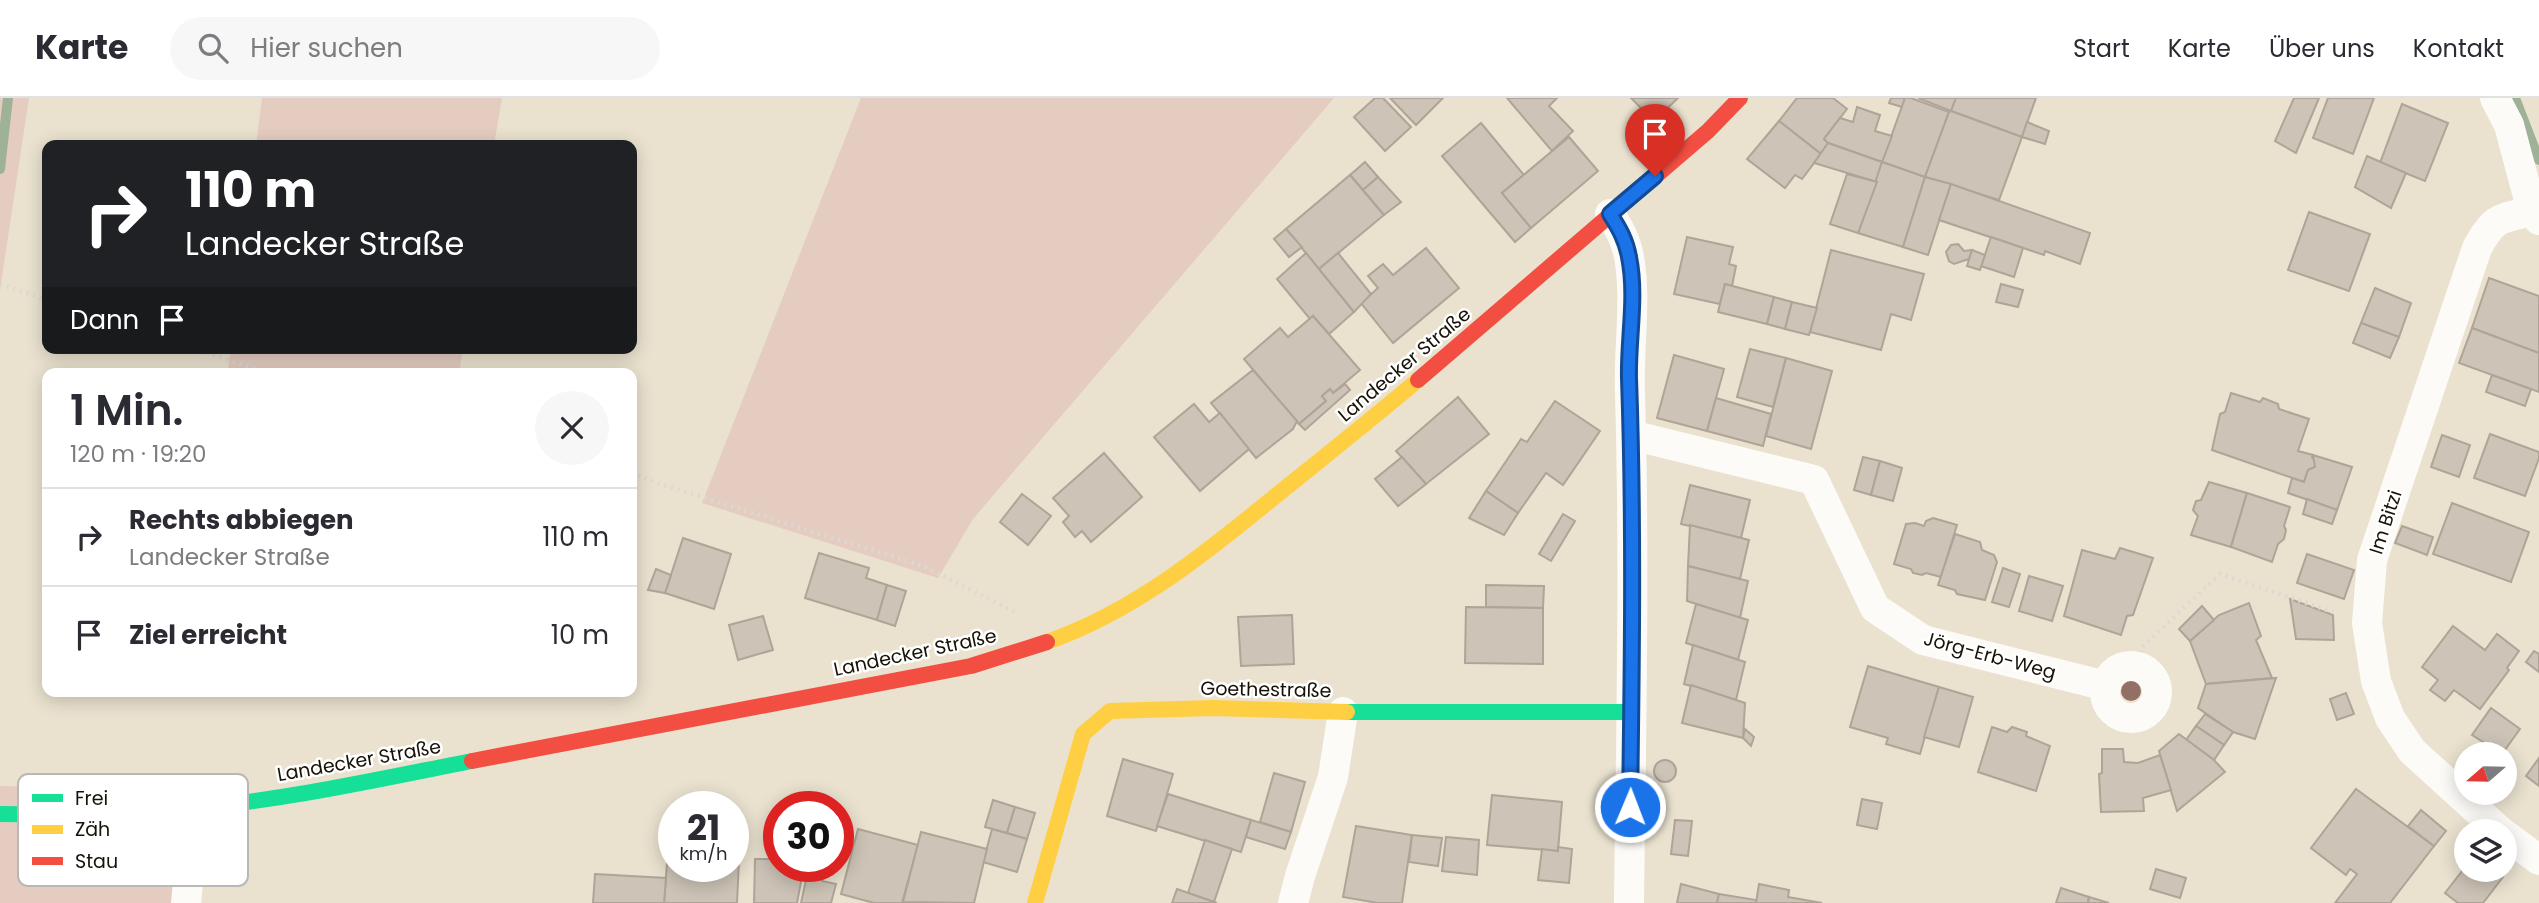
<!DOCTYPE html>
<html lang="de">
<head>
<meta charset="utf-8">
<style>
	:root { --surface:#fff; --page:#f7f7f7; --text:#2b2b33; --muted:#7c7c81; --line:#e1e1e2 }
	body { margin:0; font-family:Poppins,sans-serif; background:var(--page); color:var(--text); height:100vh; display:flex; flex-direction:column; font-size:26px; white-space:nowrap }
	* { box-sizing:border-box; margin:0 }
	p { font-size:23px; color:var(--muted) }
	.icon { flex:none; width:38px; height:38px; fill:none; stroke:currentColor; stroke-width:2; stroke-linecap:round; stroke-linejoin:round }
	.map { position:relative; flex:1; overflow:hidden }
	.panel { position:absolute; left:42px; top:270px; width:595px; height:329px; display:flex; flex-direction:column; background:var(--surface); border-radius:14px; box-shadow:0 4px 18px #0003 }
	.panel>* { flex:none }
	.top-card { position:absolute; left:42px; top:42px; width:595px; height:214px; border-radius:14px; box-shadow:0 4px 18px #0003; background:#202124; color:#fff; overflow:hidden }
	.needle { width:46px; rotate:250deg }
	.controls { position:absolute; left:2454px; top:644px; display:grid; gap:14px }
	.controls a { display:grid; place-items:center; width:63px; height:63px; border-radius:50%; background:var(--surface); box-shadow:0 4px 18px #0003; font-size:35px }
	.speed { position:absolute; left:658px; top:693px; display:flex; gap:14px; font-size:35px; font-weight:700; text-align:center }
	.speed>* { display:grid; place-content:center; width:91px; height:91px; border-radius:50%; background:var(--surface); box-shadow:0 4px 18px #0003; line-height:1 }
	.speed small { font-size:18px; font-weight:400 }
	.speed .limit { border:10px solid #d22; background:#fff; color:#111 }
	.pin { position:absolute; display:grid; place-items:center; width:60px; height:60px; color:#fff; margin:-72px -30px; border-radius:50% 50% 50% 0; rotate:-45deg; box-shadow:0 0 7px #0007 }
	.pin .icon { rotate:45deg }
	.me { position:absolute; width:77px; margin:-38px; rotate:1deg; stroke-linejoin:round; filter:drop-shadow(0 0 5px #0008) }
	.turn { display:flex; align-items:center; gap:24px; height:147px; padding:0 28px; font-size:32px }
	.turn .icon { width:91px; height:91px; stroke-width:2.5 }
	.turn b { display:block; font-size:49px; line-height:60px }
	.then { display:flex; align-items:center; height:66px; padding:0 28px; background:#0003; gap:14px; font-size:26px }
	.round { display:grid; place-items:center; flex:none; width:74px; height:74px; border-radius:37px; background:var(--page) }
	.overview { display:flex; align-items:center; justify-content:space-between; height:119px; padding:0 28px }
	h1 { font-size:42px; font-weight:600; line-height:52px }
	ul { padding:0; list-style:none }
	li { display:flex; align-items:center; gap:21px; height:98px; padding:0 28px; border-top:2px solid var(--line) }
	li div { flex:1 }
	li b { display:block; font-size:26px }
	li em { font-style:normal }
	header { display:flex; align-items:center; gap:42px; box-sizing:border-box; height:98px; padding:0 35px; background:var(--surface); border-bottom:2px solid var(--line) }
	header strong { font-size:33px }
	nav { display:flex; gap:38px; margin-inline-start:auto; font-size:24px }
	.search { width:490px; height:63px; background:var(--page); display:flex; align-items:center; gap:18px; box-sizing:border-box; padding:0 24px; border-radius:38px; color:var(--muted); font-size:26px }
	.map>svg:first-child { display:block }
</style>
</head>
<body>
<header>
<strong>Karte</strong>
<div class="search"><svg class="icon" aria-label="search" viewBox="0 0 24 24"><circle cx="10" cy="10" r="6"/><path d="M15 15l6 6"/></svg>Hier suchen</div>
<nav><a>Start</a><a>Karte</a><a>Über uns</a><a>Kontakt</a></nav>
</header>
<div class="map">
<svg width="2539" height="805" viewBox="0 0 2539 805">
	<rect width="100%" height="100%" fill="#eae2cf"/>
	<g fill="#e4ccc1">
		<path d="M0 0H29L0 192Z"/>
		<path d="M262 0H502L494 47H256Z"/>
		<path d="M861 0H1334L973 421 938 480 702 405Z"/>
		<path d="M231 250H463L459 275H242L228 270Z"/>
		<path d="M0 688 182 692 175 729 180 764 175 805H0Z"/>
	</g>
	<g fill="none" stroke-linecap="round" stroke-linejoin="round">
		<g stroke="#9eb298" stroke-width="10">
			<path d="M2515 0 2539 62"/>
			<path d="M0 71 8 0"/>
		</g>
	</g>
	<g fill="#cdc3b7" stroke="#aea497" stroke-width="2">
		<path d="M1375 0H1383L1411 29 1385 53 1354 19Z"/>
		<path d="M1390 0H1443L1416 27Z"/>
		<path d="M1507 0H1557L1549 8 1573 33 1552 53Z"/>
		<path d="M1631 0H1678L1654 23Z"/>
		<path d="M1797 0H1833L1847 11 1824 41 1828 45 1821 56 1779 23Z"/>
		<path d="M1891 0H1905L1902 9 1889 5Z"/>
		<path d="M1905 0H1911L1949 14 1925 79 1882 64Z"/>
		<path d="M1918 0H1956L1951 13Z"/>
		<path d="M1956 0H2036L2022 39 1951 13Z"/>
		<path d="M2294 0H2319L2296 55 2275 43Z"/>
		<path d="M2328 0H2374L2353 56 2313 40Z"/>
		<path d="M2402 6 2448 25 2425 83 2380 65Z"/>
		<path d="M1857 9 1880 17 1875 33 1892 38 1882 64 1828 45 1824 41 1840 20 1853 24Z"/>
		<path d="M1951 13 2022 39 1999 102 1925 79 1949 14Z"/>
		<path d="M1779 23 1821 56 1802 81 1795 77 1785 90 1747 61Z"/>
		<path d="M2027 24 2049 33 2045 46 2022 39Z"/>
		<path d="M1481 25 1524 77 1502 95 1531 130 1515 144 1442 58Z"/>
		<path d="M1569 39 1598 73 1531 130 1502 95Z"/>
		<path d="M1828 45 1882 64 1877 84 1814 65Z"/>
		<path d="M2367 58 2406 75 2391 110 2355 89Z"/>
		<path d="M1365 64 1378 79 1363 92 1350 77Z"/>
		<path d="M1882 64 1925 79 1903 149 1858 135Z"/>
		<path d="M1847 76 1877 84 1858 135 1830 126Z"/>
		<path d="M1350 77 1384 117 1319 171 1286 131Z"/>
		<path d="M1378 79 1401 104 1384 117 1363 92Z"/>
		<path d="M1925 79 1951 86 1928 157 1903 149Z"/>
		<path d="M1951 86 2090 135 2080 166 2045 153 2044 157 1939 122Z"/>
		<path d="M2309 114 2370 136 2349 193 2288 172Z"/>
		<path d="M1286 131 1302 149 1289 159 1274 141Z"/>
		<path d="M1687 139 1733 149 1729 166 1736 168 1732 188 1725 186 1720 206 1674 196Z"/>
		<path d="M1991 139 2023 150 2014 179 1981 168Z"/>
		<path d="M1958 146 1964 153 1972 152 1969 161 1954 166 1949 163 1946 154 1951 147Z"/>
		<path d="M1426 150 1459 190 1393 245 1361 205 1378 190 1368 178 1383 166 1393 177Z"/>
		<path d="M1831 152 1924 176 1911 222 1891 216 1881 252 1810 234Z"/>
		<path d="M1972 152 1985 157 1980 172 1967 168Z"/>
		<path d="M1306 155 1354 214 1329 236 1313 218 1310 221 1277 181Z"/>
		<path d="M1338 155 1371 196 1354 214 1319 171Z"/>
		<path d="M2489 180 2539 198V255L2472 230Z"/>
		<path d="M1725 186 1774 199 1767 226 1718 214Z"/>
		<path d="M2001 186 2023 192 2018 209 1996 204Z"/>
		<path d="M2375 190 2411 205 2399 239 2361 225Z"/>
		<path d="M1774 199 1792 204 1785 231 1767 226Z"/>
		<path d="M1792 204 1817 210 1809 237 1785 231Z"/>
		<path d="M1313 218 1360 272 1333 295 1330 291 1322 298 1326 303 1299 326 1244 261 1280 230 1288 239Z"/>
		<path d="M2361 225 2399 239 2390 260 2353 245Z"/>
		<path d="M2472 230 2539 255V294L2459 265Z"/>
		<path d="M1750 251 1786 260 1773 309 1737 299Z"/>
		<path d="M1674 257 1724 271 1707 333 1657 320Z"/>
		<path d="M1786 260 1832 273 1811 351 1766 338Z"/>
		<path d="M1253 272 1297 323 1293 331 1256 360 1211 305Z"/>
		<path d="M2492 277 2531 291 2525 308 2486 294Z"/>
		<path d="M1345 286 1350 292 1305 332 1299 326 1326 303 1322 298 1330 291 1333 295Z"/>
		<path d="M2231 295 2260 304 2263 300 2278 306 2279 311 2309 321 2298 353 2313 357 2312 359 2316 364 2315 369 2308 372 2304 384 2212 352 2220 316 2225 314Z"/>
		<path d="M1458 299 1489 336 1426 386 1396 353Z"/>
		<path d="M1716 300 1771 316 1763 348 1707 333Z"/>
		<path d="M1555 303 1600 333 1563 387 1546 375 1518 415 1486 393 1521 341 1527 344Z"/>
		<path d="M1194 306 1209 324 1220 315 1249 351 1200 393 1154 339Z"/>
		<path d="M2490 336 2539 354V360L2525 398 2474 380Z"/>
		<path d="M2442 337 2470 347 2459 379 2431 369Z"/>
		<path d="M1104 355 1142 399 1091 444 1082 433 1075 439 1063 424 1069 418 1053 400Z"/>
		<path d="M2313 357 2352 369 2337 412 2288 395 2292 380 2304 384 2308 372 2315 369Z"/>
		<path d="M1402 359 1426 386 1398 408 1375 381Z"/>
		<path d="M1863 359 1880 363 1871 397 1854 392Z"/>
		<path d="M1880 363 1902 370 1893 403 1871 397Z"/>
		<path d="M2209 384 2247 395 2231 449 2191 437 2198 418 2193 412 2196 403 2201 402Z"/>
		<path d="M1690 387 1750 402 1741 440 1681 426Z"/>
		<path d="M1486 393 1518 415 1504 437 1469 420Z"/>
		<path d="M2247 395 2290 409 2284 428 2286 432 2284 441 2278 446 2272 464 2231 449Z"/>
		<path d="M1022 396 1051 418 1028 447 1000 424Z"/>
		<path d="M2307 401 2337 412 2332 426 2303 416Z"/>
		<path d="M2452 405 2529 434 2511 484 2433 456Z"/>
		<path d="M1563 416 1575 423 1551 463 1539 456Z"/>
		<path d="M1933 420 1957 427 1941 479 1926 475 1922 477 1913 475 1911 471 1894 466 1906 426 1915 425 1924 428 1926 423Z"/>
		<path d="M1690 427 1749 442 1740 481 1688 468Z"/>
		<path d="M2402 428 2433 439 2427 457 2395 445Z"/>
		<path d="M1955 436 1980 444 1982 452 1994 457 1997 464 1985 502 1957 496 1955 492 1938 487Z"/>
		<path d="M683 440 731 456 714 511 665 495Z"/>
		<path d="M2120 450 2153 460 2133 517 2127 518 2121 537 2064 518 2082 452 2115 461Z"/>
		<path d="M819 455 869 470 866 480 887 487 877 522 805 500Z"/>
		<path d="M2307 456 2354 472 2344 501 2297 485Z"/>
		<path d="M1688 468 1748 483 1740 520 1687 503Z"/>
		<path d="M2003 470 2020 476 2009 509 1992 504Z"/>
		<path d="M656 471 671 477 665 495 648 492Z"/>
		<path d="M2029 478 2063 488 2052 523 2019 513Z"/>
		<path d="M887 487 906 493 895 528 877 522Z"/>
		<path d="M1486 487 1544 488 1543 510 1486 509Z"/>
		<path d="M2290 501 2333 517 2334 542 2296 541Z"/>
		<path d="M2249 505 2261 538 2256 542 2272 580 2206 586 2190 543 2219 517Z"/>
		<path d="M1696 506 1748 522 1738 562 1686 545Z"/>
		<path d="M2202 508 2214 522 2190 543 2179 531Z"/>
		<path d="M1466 509 1543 510V566L1465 565Z"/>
		<path d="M1292 517 1294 566 1241 568 1238 519Z"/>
		<path d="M763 518 773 552 738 562 729 527Z"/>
		<path d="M2453 528 2485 552 2497 536 2519 553 2507 570 2509 572 2480 611 2454 592 2445 603 2430 592 2438 582 2422 569Z"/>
		<path d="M1693 547 1745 564 1736 602 1684 586Z"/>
		<path d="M2534 553 2539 556V574L2526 564Z"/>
		<path d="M1868 568 1939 589 1920 656 1886 646 1888 640 1850 629Z"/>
		<path d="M2276 580 2255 641 2233 634 2198 610 2206 586Z"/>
		<path d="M1691 587 1745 605 1743 640 1682 625Z"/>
		<path d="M1939 589 1973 599 1959 649 1924 639Z"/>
		<path d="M2346 595 2354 616 2337 622 2330 601Z"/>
		<path d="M2491 610 2520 631 2502 656 2472 637Z"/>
		<path d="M2205 616 2233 634 2224 647 2196 628Z"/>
		<path d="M2196 628 2224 647 2214 662 2186 642Z"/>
		<path d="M1992 629 2007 634 2012 629 2027 634 2026 638 2050 648 2036 693 1978 674Z"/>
		<path d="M1745 631 1754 639 1751 648 1743 640Z"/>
		<path d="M2179 636 2214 662 2225 674 2177 713 2159 653Z"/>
		<path d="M2102 651H2123L2124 664 2138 665 2160 657 2171 692 2143 700 2144 713 2101 714 2099 676 2102 675Z"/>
		<path d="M2539 660V688L2526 678Z"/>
		<path d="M1123 661 1173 676 1156 733 1107 718Z"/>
		<circle cx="1665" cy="673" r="11"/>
		<path d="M1274 675 1305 684 1291 734 1260 724Z"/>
		<path d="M2356 691 2434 748 2390 805H2335L2357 776 2350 771 2346 777 2311 750Z"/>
		<path d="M1168 696 1251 722 1241 754 1157 728Z"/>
		<path d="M1492 697 1562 704 1558 753 1487 747Z"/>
		<path d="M1862 701 1882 705 1877 731 1857 727Z"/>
		<path d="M993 702 1015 709 1007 735 985 729Z"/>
		<path d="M1015 709 1035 715 1027 741 1007 735Z"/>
		<path d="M2421 712 2446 733 2434 748 2408 728Z"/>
		<path d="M1251 722 1291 734 1285 751 1246 739Z"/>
		<path d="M1675 722 1692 723 1688 758 1671 756Z"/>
		<path d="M1356 728 1412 737 1402 805H1378L1343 799Z"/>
		<path d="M858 731 918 747 902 805H874L841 796Z"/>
		<path d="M992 731 1027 741 1017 774 983 764Z"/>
		<path d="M921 734 987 751 974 805 903 804Z"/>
		<path d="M1412 737 1442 740 1438 768 1409 764Z"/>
		<path d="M1446 739 1479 742 1477 777 1442 773Z"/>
		<path d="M1205 742 1232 751 1214 804 1188 795Z"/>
		<path d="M1558 749 1572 751 1569 785 1538 782 1542 751 1558 753Z"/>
		<path d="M755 761H779V768H804L797 805H754Z"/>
		<path d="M733 762H739L737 805H664L667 765 674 766V768H733Z"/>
		<path d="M809 768 825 769 822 783 836 786 831 805H801Z"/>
		<path d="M2466 768V772H2494L2503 779 2483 805H2458L2445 795Z"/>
		<path d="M2156 771 2186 780 2180 800 2150 791Z"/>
		<path d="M595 776 666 780 664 805H593Z"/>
		<path d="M1681 786 1719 796 1717 805H1677Z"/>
		<path d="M1759 786 1789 792 1788 799 1822 805H1756Z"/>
		<path d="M2061 790 2089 799 2088 805H2056Z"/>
		<path d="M1177 791 1214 804 1217 805H1172Z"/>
		<path d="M1719 796 1756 802V805H1717Z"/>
		<path d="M2089 799 2109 805H2088Z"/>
	</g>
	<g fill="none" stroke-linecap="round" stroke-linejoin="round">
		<g stroke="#dcd9d3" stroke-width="4.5" stroke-dasharray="2 5" stroke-linecap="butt">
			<path d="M0 186 47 202"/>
			<path d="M193 250 267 275"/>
			<path d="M632 374 657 385 923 468 1015 514"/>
			<path d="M2135 568 2142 549 2220 476 2333 514"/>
		</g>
		<g stroke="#fcfbf8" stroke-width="30">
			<path d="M2495 0 2509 27 2532 113 2539 122"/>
			<path d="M1610 116C1619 130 1626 142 1629 159 1637 203 1628 251 1630 296 1635 466 1631 636 1629 805"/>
			<path d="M1631 337 1814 382 1875 510 1923 542 2106 588"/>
			<circle cx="2131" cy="594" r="26"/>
			<path d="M2500 733 2412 653 2390 620 2376 583 2367 525 2372 462 2477 150C2494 119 2498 121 2532 113"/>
			<path d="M2504 736 2539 762"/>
			<path d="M186 805 195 710"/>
			<path d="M1293 805 1300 778 1333 679 1343 614"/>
		</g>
		<g stroke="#16e098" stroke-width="16">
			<path d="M1347 614H1632"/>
			<path d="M0 716C64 717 128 716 192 710 286 702 380 681 472 663"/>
		</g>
		<g stroke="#ffcf43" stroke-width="16">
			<path d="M1047 544C1135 513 1206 455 1278 396 1325 358 1372 321 1418 282"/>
			<path d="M1035 805 1083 636 1110 613 1214 610 1347 614"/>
		</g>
		<g stroke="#f24e42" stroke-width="16">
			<path d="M1418 282 1708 33 1740 0"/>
			<path d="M472 663 971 568 1047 544"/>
		</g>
	</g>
	<circle fill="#937066" cx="2131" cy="593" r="10"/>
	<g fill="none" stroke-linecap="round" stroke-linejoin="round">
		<defs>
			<path id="route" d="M1630 709C1632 567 1634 423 1629 280 1628 240 1637 199 1629 159 1626 142 1619 130 1610 116L1655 78"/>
		</defs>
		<use href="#route" stroke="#114b97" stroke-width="18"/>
		<use href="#route" stroke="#1a73e8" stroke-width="12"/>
	</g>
	<g text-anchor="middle" stroke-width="5" stroke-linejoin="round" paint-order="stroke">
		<g font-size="19" fill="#171206" stroke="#fff">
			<text transform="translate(1404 266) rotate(-40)" y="7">Landecker Straße</text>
			<text transform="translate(2385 424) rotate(-72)" y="7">Im Bitzi</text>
			<text transform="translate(915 554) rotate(-12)" y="7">Landecker Straße</text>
			<text transform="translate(1990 557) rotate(15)" y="7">Jörg-Erb-Weg</text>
			<text transform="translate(1266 591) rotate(1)" y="7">Goethestraße</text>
			<text transform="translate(359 662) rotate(-10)" y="7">Landecker Straße</text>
		</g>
	</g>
	<rect x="18" y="676" width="230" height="112" rx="10" fill="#fff" stroke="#b9b8b4" stroke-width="2"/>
	<rect x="32" y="696" width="31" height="8" fill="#16e098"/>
	<rect x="32" y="727" width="31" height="9" fill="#ffcf43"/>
	<rect x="32" y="759" width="31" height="8" fill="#f24e42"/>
	<g font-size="19" fill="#171206">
		<text x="75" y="707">Frei</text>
		<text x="75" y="738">Zäh</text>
		<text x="75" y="770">Stau</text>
	</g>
</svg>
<div class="controls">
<a><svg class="needle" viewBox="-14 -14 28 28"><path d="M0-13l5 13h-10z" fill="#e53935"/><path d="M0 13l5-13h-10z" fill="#7c7c81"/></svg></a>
<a><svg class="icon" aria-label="layers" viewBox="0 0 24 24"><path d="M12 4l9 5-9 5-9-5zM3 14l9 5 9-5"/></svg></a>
</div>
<div class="speed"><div>21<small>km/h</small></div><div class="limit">30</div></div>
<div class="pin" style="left:1655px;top:78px;background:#d93025"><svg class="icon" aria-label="arrive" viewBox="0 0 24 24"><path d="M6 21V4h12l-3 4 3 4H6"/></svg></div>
<svg class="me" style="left:1630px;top:709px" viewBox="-20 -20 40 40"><circle r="17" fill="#1a73e8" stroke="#fff" stroke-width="3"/><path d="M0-11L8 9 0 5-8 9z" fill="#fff"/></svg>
<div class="top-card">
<div class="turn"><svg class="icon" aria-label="right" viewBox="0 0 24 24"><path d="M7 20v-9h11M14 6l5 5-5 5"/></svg><div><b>110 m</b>Landecker Straße</div></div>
<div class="then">Dann<svg class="icon" aria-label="arrive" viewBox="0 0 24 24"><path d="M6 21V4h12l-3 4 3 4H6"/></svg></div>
</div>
<section class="panel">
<div class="overview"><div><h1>1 Min.</h1><p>120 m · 19:20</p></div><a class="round"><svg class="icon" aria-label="close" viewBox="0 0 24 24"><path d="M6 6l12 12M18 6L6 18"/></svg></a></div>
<ul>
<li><svg class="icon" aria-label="right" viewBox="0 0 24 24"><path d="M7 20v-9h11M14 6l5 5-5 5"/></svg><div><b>Rechts abbiegen</b><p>Landecker Straße</p></div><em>110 m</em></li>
<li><svg class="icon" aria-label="arrive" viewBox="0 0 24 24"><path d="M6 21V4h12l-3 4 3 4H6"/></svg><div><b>Ziel erreicht</b></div><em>10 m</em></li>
</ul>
</section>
</div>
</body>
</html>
